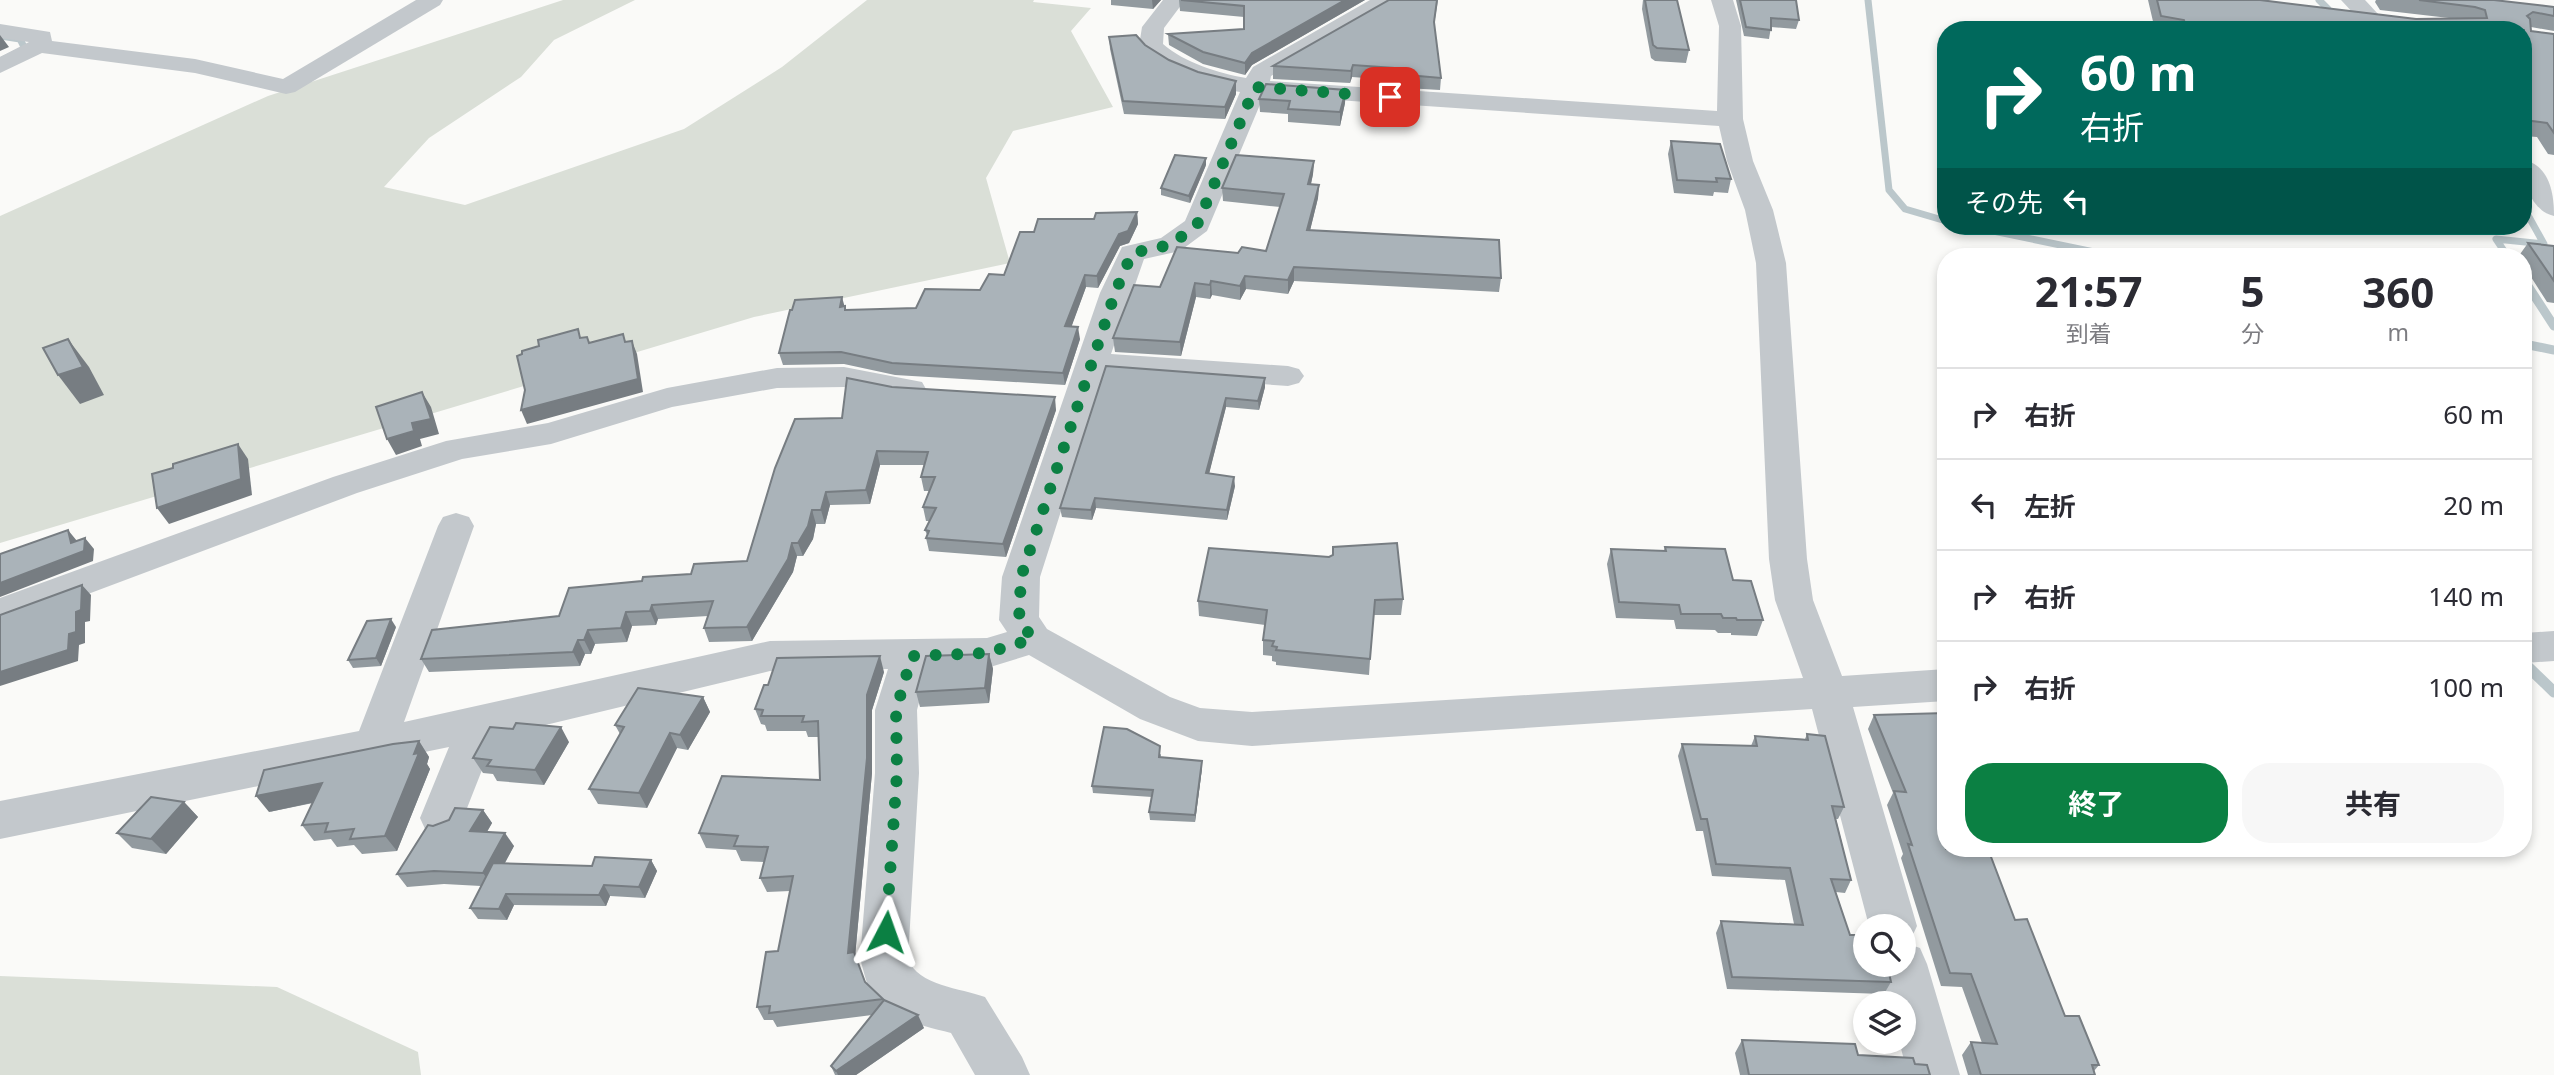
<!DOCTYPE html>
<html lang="ja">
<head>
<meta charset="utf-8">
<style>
	:root { --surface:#fff; --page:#f7f7f7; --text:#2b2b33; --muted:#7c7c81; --line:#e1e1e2; --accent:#0b8043 }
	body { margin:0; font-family:"Noto Sans","Noto Sans JP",sans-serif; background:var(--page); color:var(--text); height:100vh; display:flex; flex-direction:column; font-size:26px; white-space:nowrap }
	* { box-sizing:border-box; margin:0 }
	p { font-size:23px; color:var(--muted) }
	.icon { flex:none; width:38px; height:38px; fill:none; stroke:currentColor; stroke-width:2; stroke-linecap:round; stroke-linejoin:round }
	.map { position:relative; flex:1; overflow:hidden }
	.sheet { position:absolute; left:1937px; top:248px; width:595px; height:609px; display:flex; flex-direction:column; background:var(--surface); border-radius:28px; box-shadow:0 4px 10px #0003 }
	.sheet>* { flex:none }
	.guide { position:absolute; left:1937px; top:21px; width:595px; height:214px; border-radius:28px; box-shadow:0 4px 10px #0003; background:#00695c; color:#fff; overflow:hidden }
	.tools { position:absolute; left:1853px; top:914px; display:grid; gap:14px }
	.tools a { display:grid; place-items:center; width:63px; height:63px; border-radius:50%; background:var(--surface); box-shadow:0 4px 10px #0003; font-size:35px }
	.pin { position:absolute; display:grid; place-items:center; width:60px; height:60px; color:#fff; margin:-30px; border-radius:14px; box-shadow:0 4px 10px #0006 }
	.me { position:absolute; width:77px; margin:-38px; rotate:4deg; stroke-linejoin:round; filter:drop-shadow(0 0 5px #0008) }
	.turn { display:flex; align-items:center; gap:24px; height:147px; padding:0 28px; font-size:32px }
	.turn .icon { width:91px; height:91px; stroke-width:2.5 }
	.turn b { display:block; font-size:49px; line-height:60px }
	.then { display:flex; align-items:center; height:66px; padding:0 28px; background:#0003; gap:14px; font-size:26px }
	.eta { display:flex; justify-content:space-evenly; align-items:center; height:119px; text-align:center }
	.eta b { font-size:42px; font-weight:700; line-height:49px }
	.action { display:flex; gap:14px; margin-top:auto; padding:14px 28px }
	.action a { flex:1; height:80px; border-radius:28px; background:var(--accent); color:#fff; font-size:28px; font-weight:700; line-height:80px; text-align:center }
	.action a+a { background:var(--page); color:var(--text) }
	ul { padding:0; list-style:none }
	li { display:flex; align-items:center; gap:21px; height:91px; padding:0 28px; border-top:2px solid var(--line) }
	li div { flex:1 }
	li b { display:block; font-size:26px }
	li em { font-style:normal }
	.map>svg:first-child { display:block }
</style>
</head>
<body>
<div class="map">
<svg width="2554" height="1075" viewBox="0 0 2554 1075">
	<rect width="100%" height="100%" fill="#fafaf8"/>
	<g fill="#dadfd7">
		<path d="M563 0H635L554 40 521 77 429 138 384 187 465 205 684 129 782 67 867 0H1034L1033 2 1091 8 1071 31 1113 107 1013 131 986 178 1010 263 754 317 0 543V216L268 96Z"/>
		<path d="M0 976 277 987 418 1052 421 1075H0Z"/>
	</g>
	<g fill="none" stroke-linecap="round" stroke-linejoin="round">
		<g stroke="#bbc7cb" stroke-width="7">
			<path d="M1868 0 1889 190 1905 209 1946 221"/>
			<path d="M2319 0 2328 9"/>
			<path d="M0 36 20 39 25 49 0 61"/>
			<path d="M1969 226 2118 257"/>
			<path d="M2508 257 2496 239 2544 244 2524 208"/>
		</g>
		<g stroke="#bbc7cb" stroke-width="9">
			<path d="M2524 280 2554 326"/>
			<path d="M2524 344 2554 350"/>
		</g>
		<path stroke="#bbc7cb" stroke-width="11" d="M2524 663 2554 692"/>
		<g fill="#c3c8cc" fill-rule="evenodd">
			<path d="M416 0H443L440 5 295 92 286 94 195 73 42 53 0 73V57L29 42 0 38V24L50 32 52 41 195 59 283 79Z"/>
			<path d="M1163 0H1185L1164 28 1163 44C1185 63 1218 73 1246 78L1253 67 1370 0H1397L1394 5 1271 76 1270 81 1717 111 1719 26 1711 0H1733L1741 26 1743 119 1753 161 1773 210 1786 263 1807 559 1813 600 1842 676 1946 669V701L1853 707 1917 926 1910 941 1905 943 1920 948 1927 964 1960 1075H1908L1899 1041H1904V1003H1889L1879 964H1904V926H1869L1812 709 1252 746 1198 741 1140 719 1029 655 987 668 928 669 917 710 919 773 908 959C918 986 961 988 985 997L1022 1057 1030 1075H975L951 1033C924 1026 891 1020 873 995 866 985 864 971 860 959L875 773V710L888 669 770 671 495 737 458 831 442 837 426 831 420 818 449 747 0 839V801L359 731 438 526 443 517 456 513 469 517 474 526 404 722 770 641 987 638 1007 632 999 620 1002 577 1100 293 1122 247 1161 238 1185 221 1240 92C1210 87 1157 72 1139 46L1142 27ZM1264 95 1719 126 1727 161 1745 210 1756 263 1769 559 1775 600 1803 678 1252 712 1200 708 1170 697 1047 629 1039 617 1040 577 1105 373 1288 386 1299 383 1304 376 1299 369 1288 366 1111 354 1144 259 1180 251 1207 231Z"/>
			<path d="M2341 0H2365L2393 30H2369Z"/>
			<path d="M2524 160C2550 166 2554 194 2554 216 2530 210 2522 181 2524 160Z"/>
			<path d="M844 367 922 382 926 389 922 396 910 399 844 387 777 388 672 407 551 444 462 459 357 493 0 627V598L333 477 446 441 548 423 667 388 777 368Z"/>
			<path d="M2554 631V661L2524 663V633Z"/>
		</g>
	</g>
	<g fill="#929a9f">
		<path d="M1111 0H1161L1153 9 1111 5Z"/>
		<path d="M1179 0H1365L1252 65 1245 75 1203 64 1169 45 1168 34 1244 29V17L1180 11Z"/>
		<path d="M1438 0 1434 25 1441 78 1440 90 1406 88 1407 81 1352 77 1350 83 1273 79V66Z"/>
		<path d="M1643 0H1677L1689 50 1686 63 1655 61 1651 58 1642 9Z"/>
		<path d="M1736 0H1796L1799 20 1796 29 1771 27 1769 39 1744 36Z"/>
		<path d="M2148 0H2260L2416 19 2449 18 2380 10 2375 2 2376 0H2494L2554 7V31L2531 27V31L2554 34V155L2548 154 2537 137 2524 136V30H2155Z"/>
		<path d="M1109 37 1145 45 1169 60 1236 94 1225 119 1124 114 1110 49Z"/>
		<path d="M1259 99 1345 103 1340 126 1288 122V114L1260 112Z"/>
		<path d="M1671 141 1731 179 1728 193 1714 192 1713 196 1674 193 1668 154Z"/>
		<path d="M1314 161 1313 174 1311 184 1319 185 1318 198 1310 230 1501 278 1499 292 1294 281 1288 294 1246 289 1240 300 1212 295 1210 299 1196 297 1181 356 1115 352 1113 338 1160 287 1238 253 1266 251 1280 207 1223 201 1222 188Z"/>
		<path d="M1206 165 1190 203 1161 195V188Z"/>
		<path d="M1137 212 1138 224 1129 243 1120 246 1098 288 1086 287 1071 327 1080 339 1065 385 895 375 844 364 783 365 779 353 845 306 846 310 916 308 980 290 1004 275 1034 232 1094 219Z"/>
		<path d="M2528 243 2554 246V303L2547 302 2524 266V257H2518Z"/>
		<path d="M1106 366 1265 387 1259 410 1226 407 1209 473 1235 486 1227 520 1096 508 1092 520 1062 517 1060 508Z"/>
		<path d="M892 387 1056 410 1006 557 929 551 926 538 927 535 925 530 930 521H926L923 507 930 491H924L921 477 924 465H880L870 504 830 505 825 524H816L813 539 803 556H797L793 572 752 641 709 642 704 628 708 616 658 619 656 625 632 626 627 642 595 644 591 654H585L580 666 429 672 421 659 559 616 642 581 691 574 747 561 842 418Z"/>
		<path d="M1333 547 1403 599 1401 615H1373L1369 675 1276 665V662L1272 661V656L1263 655V640L1265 625 1199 616 1198 601 1332 556Z"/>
		<path d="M1665 547 1733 580 1763 620 1757 636 1731 635V633H1718L1715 630 1676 629 1674 620 1616 618 1607 564 1611 549 1664 551Z"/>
		<path d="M396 627 381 666 353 668 348 660Z"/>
		<path d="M989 654 993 669 989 703 920 707 916 692Z"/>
		<path d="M884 672 872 710V773L855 957 866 983 884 1001 924 1028 856 1075H835L831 1066 872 1015 777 1027 773 1020H764L757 1007 778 951 790 891 767 892 760 878 764 862 741 861 736 850 706 848 699 833 820 780 818 737H808L806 731H767L765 725 761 724 755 709 768 685Z"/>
		<path d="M703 697 710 712 688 750 677 748 647 808 598 804 589 789 620 734 615 725Z"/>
		<path d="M1874 715 1946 849 2015 920 2065 1016 2099 1065 2094 1071 2095 1075H1968L1962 1055 1971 1042 1982 1043 1962 987 1941 986 1901 858 1903 854 1887 805 1893 793 1868 729Z"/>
		<path d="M1807 734 1844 807 1838 819H1836L1851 880 1845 893 1836 892 1850 935 1866 964 1891 982 1884 994 1727 989 1716 933 1721 921 1794 924 1785 880 1712 876 1703 831H1696L1678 756 1682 744 1751 746 1755 736 1805 739Z"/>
		<path d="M419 741 429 757 427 764 430 769 397 851 362 854 354 845 337 847 331 839 314 841 302 825 313 803 269 812Z"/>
		<path d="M569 742 544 785 497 781 493 774 483 773 473 758Z"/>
		<path d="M1161 754V757L1202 768 1195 822 1150 820 1149 812 1152 797 1093 793 1092 786Z"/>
		<path d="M184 802 198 817 166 854 132 848 117 833Z"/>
		<path d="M483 810 492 823 487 832 514 846 505 863 592 866 651 860 657 871 645 898 610 896 606 906 514 905 507 920 478 919 470 908 481 886 444 884 407 887 397 874 433 826Z"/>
		<path d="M1742 1040 1858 1055 1915 1064 1930 1075H1740L1735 1053Z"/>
	</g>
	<g fill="#777d82">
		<path d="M1152 0H1161L1153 9Z"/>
		<path d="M1345 0H1365L1252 65 1245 75V63L1252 53Z"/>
		<path d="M0 35 9 47 0 51Z"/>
		<path d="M1353 65 1352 77 1350 83 1351 71Z"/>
		<path d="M1236 81V94L1225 119V107Z"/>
		<path d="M1346 90 1345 103 1340 126V112Z"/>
		<path d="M1206 158V165L1190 203 1189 196Z"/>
		<path d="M1314 161 1313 174 1308 197V184Z"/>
		<path d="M1319 185 1318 198 1307 243V230Z"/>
		<path d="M1137 212 1138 224 1129 243 1120 246 1098 288 1097 276 1119 234Z"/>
		<path d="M1294 267V281L1288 294V280Z"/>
		<path d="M1085 275 1086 287 1067 339 1065 326Z"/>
		<path d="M1245 276 1246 289 1240 300V286Z"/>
		<path d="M1211 281 1212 295 1210 299V285Z"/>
		<path d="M1195 283 1196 297 1181 356 1180 342Z"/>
		<path d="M842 297 848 319 840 307Z"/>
		<path d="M1078 327 1080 339 1065 385 1063 373Z"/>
		<path d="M68 339 89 367 104 395 80 404 58 375Z"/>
		<path d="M632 341 637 354 643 392 527 424 521 410Z"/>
		<path d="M1265 378V387L1259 410 1258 401Z"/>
		<path d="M422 392 431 407 439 434 420 439 422 446 396 455 387 439 412 423Z"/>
		<path d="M1055 397 1056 410 1006 557 1003 544Z"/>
		<path d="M1226 398V407L1207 482 1206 473Z"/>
		<path d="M238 444 248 459 252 495 169 524 157 508Z"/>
		<path d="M877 451 880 465 870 504 866 490Z"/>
		<path d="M1234 477 1235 486 1227 520V510Z"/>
		<path d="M826 492 830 505 825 524 821 510Z"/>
		<path d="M1095 498 1096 508 1092 520 1091 510Z"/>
		<path d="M812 510 816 524 813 539 803 556 798 543Z"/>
		<path d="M68 530 77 541 85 538 94 549 93 561 0 597V583L71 543Z"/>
		<path d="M792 543 797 556 793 572 752 641 747 627Z"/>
		<path d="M82 585 91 595 90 621 85 622V643L79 645 78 661 0 686V672L69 634Z"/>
		<path d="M652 605 658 619 656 625 650 611Z"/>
		<path d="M626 612 632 626 627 642 621 628Z"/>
		<path d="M391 619 396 627 381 666 376 658Z"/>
		<path d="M588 630 595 644 591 654 584 640Z"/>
		<path d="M578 640 585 654 580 666 573 652Z"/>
		<path d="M989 654 993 669 989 703 985 688Z"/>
		<path d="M880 656 884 672 872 710V773L855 956 848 953 867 695Z"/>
		<path d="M703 697 710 712 688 750 680 735Z"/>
		<path d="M561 727 569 742 544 785 535 770Z"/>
		<path d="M670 733 677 748 647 808 639 793Z"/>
		<path d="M419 741 429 757 427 764 430 769 397 851 385 836Z"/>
		<path d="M1202 761V768L1195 822V815Z"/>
		<path d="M322 783 334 798 269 812 256 796Z"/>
		<path d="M184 802 198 817 166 854 151 839Z"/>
		<path d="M483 810 492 823 479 845 470 831Z"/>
		<path d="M505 833 514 846 492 886 483 873Z"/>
		<path d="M651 860 657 871 645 898 639 887Z"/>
		<path d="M604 885 610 896 606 906 599 895Z"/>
		<path d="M506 894 514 905 507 920 499 909Z"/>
		<path d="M918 1015 924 1028 856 1075H838L836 1071Z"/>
	</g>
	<g fill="#aab3b9" stroke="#777d82" stroke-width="2">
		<path d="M1181 0H1345L1252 53 1245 63 1203 52 1168 34 1244 29V6Z"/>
		<path d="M1389 0H1437L1434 22 1441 78 1407 75 1408 69 1353 65 1351 71 1273 66Z"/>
		<path d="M1645 0H1677L1689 50 1657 48 1653 45Z"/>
		<path d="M1740 0H1796L1799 20 1771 18V30L1746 27Z"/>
		<path d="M2157 0H2260L2416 19 2487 18 2485 10 2475 7 2419 0H2494L2554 7V16L2533 12 2527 16 2530 19 2531 31 2554 34V133L2547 123 2524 120V30H2192L2186 29 2184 20 2161 16Z"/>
		<path d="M1136 35 1145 45 1169 60 1198 72 1236 81 1225 107 1123 101 1109 37Z"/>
		<path d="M1266 84 1346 90 1340 112 1288 109 1290 101 1259 99Z"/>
		<path d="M1671 141 1720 144 1731 179 1716 178 1717 182 1677 180Z"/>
		<path d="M1175 155 1206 158 1189 196 1161 188Z"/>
		<path d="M1236 155 1314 161 1308 184 1319 185 1307 230 1499 240 1501 278 1294 267 1288 280 1245 276 1240 286 1211 281 1210 285 1195 283 1180 342 1113 338 1134 285 1160 287 1177 247 1238 253 1242 247 1266 251 1284 194 1222 188Z"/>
		<path d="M1137 212 1128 231 1119 234 1097 276 1085 275 1065 326 1078 327 1063 373 892 363 841 352 779 353 790 310H792L795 300 842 297 840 307 845 306V310L916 308 925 289 980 290 989 274 1004 275 1020 232H1034L1038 219H1094L1096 213Z"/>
		<path d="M2528 243 2554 246V281Z"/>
		<path d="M578 329 580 338 587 337 589 343 623 334 625 342 632 341 638 379 521 410 525 390 517 356 522 354V351L539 346 538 340Z"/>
		<path d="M68 339 83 367 58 375 43 348Z"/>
		<path d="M1106 366 1265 378 1258 401 1226 398 1206 473 1234 477 1227 510 1095 498 1091 510 1060 508Z"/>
		<path d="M847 378 892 387 1055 397 1003 544 926 538 929 531 925 530 936 508 923 507 935 477H921L928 452 877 451 866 490 826 492 821 510H812L808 526 798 543H792L788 559 747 627 704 628 713 601 652 605 650 611 626 612 621 628 588 630 584 640H578L573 652 421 659 432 630 559 616 569 588 642 581 643 577 691 574 694 564 747 561 775 468 795 419 842 418Z"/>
		<path d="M422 392 431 419 412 423 414 431 387 439 376 407Z"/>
		<path d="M238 444 241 479 157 508 152 474 173 468V464Z"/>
		<path d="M68 530 71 543 85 538 84 551 0 583V554Z"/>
		<path d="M1397 543 1403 599 1375 600 1370 659 1276 650 1277 647 1272 646 1274 641 1263 640 1267 610 1198 601 1209 548 1329 557 1333 555V547Z"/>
		<path d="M1665 547 1725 549 1733 580 1751 581 1763 620H1737L1736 618H1723L1721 614H1681L1679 605 1619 602 1611 549 1666 551Z"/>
		<path d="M82 585 81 610 76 612V632L69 634 68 650 0 672V615Z"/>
		<path d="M391 619 376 658 348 660 367 621Z"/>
		<path d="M989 654 985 688 916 692 926 656Z"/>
		<path d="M880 656 867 695V758L848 953 854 952 865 982 883 999 769 1013 770 1006 757 1007 766 952 778 951 793 876 760 878 768 847 734 846 738 836 699 833 722 776 820 780 818 721 802 722 804 716H761L763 710 755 709 764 685H768L777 658Z"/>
		<path d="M638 688 703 697 680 735 670 733 639 793 589 789 624 727 615 725Z"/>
		<path d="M1946 713V849H1988L2015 920 2027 919 2065 1016H2079L2099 1065H2092L2095 1075H1981L1971 1042 1997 1044 1971 974 1950 973 1908 844 1912 845 1894 791 1906 792 1874 715Z"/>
		<path d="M516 723 561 727 535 770 487 766 491 760 473 758 490 727 513 729Z"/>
		<path d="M1104 727 1127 729 1160 746 1159 757 1202 761 1195 815 1149 812 1153 790 1092 786Z"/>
		<path d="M1807 734 1825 736 1844 807 1832 806 1851 880 1831 879 1850 935H1865L1866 964H1887L1891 982 1732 977 1721 921 1803 925 1790 868 1716 864 1707 819H1701L1682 744 1757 746 1755 736 1808 740Z"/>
		<path d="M419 741 414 754 419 753 385 836 350 839 354 829 325 832 328 823 302 825 322 783 256 796 264 770 393 744Z"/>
		<path d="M151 797 184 802 151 839 117 833Z"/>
		<path d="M455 808 483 810 470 831 505 833 483 873 434 871 397 874 428 825 433 826 449 820Z"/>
		<path d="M595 857 651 860 639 887 604 885 599 895 506 894 499 909 470 908 493 863 592 866Z"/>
		<path d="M884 1000 918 1015 836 1071 831 1066Z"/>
		<path d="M1742 1040 1855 1044 1858 1055 1913 1058 1915 1064 1927 1065 1930 1075H1749Z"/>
	</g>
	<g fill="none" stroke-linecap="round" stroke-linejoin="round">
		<path stroke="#0b8043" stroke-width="12" stroke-dasharray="0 21.6" d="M886 932 897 773 896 710 912 656 987 653 1033 639 1019 620 1021 577 1115 293 1132 253 1170 245 1197 225 1255 87 1390 97"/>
	</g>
</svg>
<div class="tools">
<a><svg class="icon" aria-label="search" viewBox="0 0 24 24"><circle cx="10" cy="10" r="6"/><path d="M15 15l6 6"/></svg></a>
<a><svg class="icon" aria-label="layers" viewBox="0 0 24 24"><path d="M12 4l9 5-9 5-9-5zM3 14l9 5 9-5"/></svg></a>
</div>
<div class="pin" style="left:1390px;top:97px;background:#d93025"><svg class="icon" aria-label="arrive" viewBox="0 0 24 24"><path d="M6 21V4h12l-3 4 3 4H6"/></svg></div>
<svg class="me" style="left:886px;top:932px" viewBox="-20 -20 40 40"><path d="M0-17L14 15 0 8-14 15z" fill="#0b8043" stroke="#fff" stroke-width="4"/></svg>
<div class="guide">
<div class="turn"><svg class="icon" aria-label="right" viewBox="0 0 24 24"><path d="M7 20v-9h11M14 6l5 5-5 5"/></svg><div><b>60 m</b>右折</div></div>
<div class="then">その先<svg class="icon" aria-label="left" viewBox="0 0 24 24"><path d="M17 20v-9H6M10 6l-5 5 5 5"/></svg></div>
</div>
<section class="sheet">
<div class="eta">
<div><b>21:57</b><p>到着</p></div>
<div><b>5</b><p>分</p></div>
<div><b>360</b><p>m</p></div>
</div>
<ul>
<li><svg class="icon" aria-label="right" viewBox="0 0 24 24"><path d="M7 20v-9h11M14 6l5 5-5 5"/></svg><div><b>右折</b></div><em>60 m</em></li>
<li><svg class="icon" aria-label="left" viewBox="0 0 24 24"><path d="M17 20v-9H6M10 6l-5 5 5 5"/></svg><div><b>左折</b></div><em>20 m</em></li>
<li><svg class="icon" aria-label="right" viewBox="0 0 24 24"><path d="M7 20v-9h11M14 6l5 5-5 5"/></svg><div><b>右折</b></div><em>140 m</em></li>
<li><svg class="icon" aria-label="right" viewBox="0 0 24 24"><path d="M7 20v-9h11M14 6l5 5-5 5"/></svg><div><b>右折</b></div><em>100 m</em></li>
</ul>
<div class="action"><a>終了</a><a>共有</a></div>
</section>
</div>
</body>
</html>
